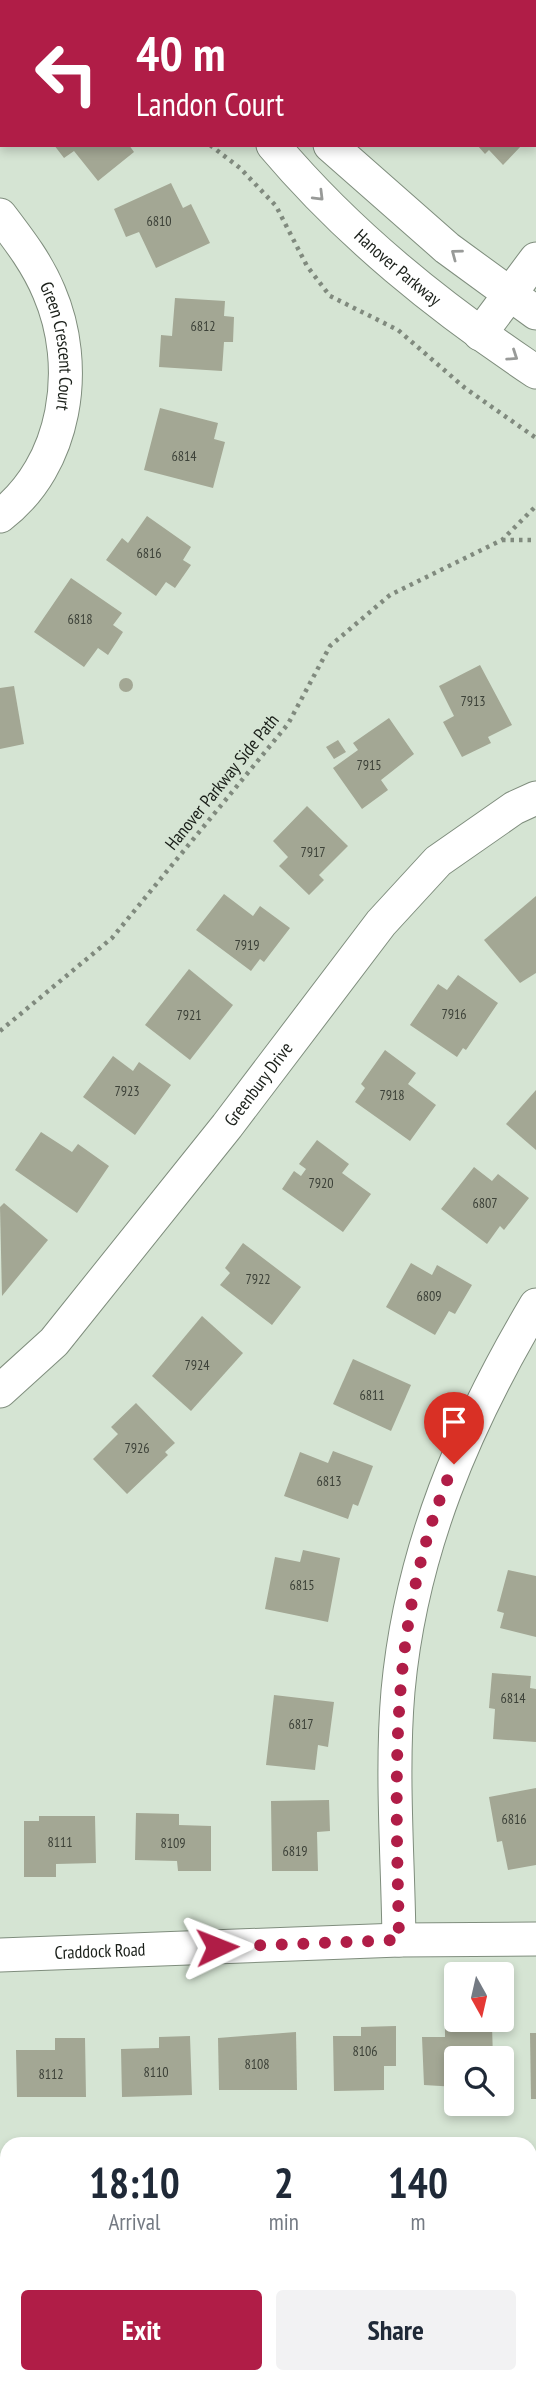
<!DOCTYPE html>
<html lang="en">
<head>
<meta charset="utf-8">
<style>
	:root { --surface:#fff; --page:#f2f2f3; --text:#1f2937; --muted:#747a83; --accent:#b01d47 }
	body { margin:0; font-family:"PT Sans Narrow",sans-serif; background:var(--page); color:var(--text); height:100vh; display:flex; flex-direction:column; font-size:26px; white-space:nowrap }
	* { box-sizing:border-box; margin:0 }
	p { font-size:23px; color:var(--muted) }
	.icon { flex:none; width:38px; height:38px; fill:none; stroke:currentColor; stroke-width:2; stroke-linecap:round; stroke-linejoin:round }
	.map { position:relative; flex:1; overflow:hidden }
	.side { position:absolute; left:0px; top:2137px; width:537px; height:247px; display:flex; flex-direction:column; background:var(--surface); border-radius:21px 21px 0 0; box-shadow:0 4px 10px #0003 }
	.side>* { flex:none }
	.top-card { position:absolute; left:0px; top:0px; width:537px; height:147px; box-shadow:0 4px 10px #0003; background:#b01d47; color:#fff; overflow:hidden }
	.needle { width:46px; rotate:172deg }
	.controls { position:absolute; left:444px; top:1962px; display:grid; gap:14px }
	.controls a { display:grid; place-items:center; width:70px; height:70px; border-radius:7px; background:var(--surface); box-shadow:0 4px 10px #0003; font-size:35px }
	.pin { position:absolute; display:grid; place-items:center; width:60px; height:60px; color:#fff; margin:-72px -30px; border-radius:50% 50% 50% 0; rotate:-45deg; box-shadow:0 0 7px #0007 }
	.pin .icon { rotate:45deg }
	.me { position:absolute; width:77px; margin:-38px; rotate:88deg; stroke-linejoin:round; filter:drop-shadow(0 0 5px #0008) }
	.turn { display:flex; align-items:center; gap:24px; height:147px; padding:0 21px; font-size:32px }
	.turn .icon { width:91px; height:91px; stroke-width:2.5 }
	.turn b { display:block; font-size:49px; line-height:60px }
	.eta { display:flex; justify-content:space-evenly; align-items:center; height:119px; text-align:center }
	.eta b { font-size:42px; font-weight:800; line-height:49px }
	.cta { display:flex; gap:14px; margin-top:auto; padding:14px 21px }
	.cta a { flex:1; height:80px; border-radius:7px; background:var(--accent); color:#fff; font-size:28px; font-weight:800; line-height:80px; text-align:center }
	.cta a+a { background:var(--page); color:var(--text) }
	.map>svg:first-child { display:block }
</style>
</head>
<body>
<div class="map">
<svg width="536" height="2383" viewBox="0 0 536 2383">
	<rect width="100%" height="100%" fill="#d5e4d3"/>
	<path fill="#dcc584" d="M7 2162V2376H354L359 2383H0V2163Z"/>
	<g fill="none" stroke-linecap="round" stroke-linejoin="round">
		<g stroke="#5dcece" stroke-width="10">
			<path d="M0 2295 7 2300"/>
			<path d="M75 2376 78 2383"/>
		</g>
	</g>
	<g fill="#a3a794">
		<path d="M54 145H129L134 152 98 181 74 151 64 158Z"/>
		<path d="M477 145H522L503 165 489 150 485 154Z"/>
		<path d="M171 183 183 208 191 204 210 243 156 268 139 232 126 237 114 209Z"/>
		<path d="M175 298 225 301 224 316 234 317 233 342H224L222 371 159 367 161 335 172 336Z"/>
		<path d="M160 408 218 423 214 439 225 442 213 488 144 470Z"/>
		<path d="M147 516 191 547 183 560 191 565 175 588 166 582 156 596 106 560 122 538 128 543Z"/>
		<path d="M71 578 122 613 113 625 123 632 108 655 98 648 84 667 34 632Z"/>
		<path d="M480 665 512 725 488 737 491 743 462 757 443 722 454 716 439 686Z"/>
		<circle cx="126" cy="685" r="7"/>
		<path d="M14 686 24 744 0 749V688Z"/>
		<path d="M389 718 414 754 381 780 388 790 362 809 333 768 358 750 353 743Z"/>
		<path d="M338 740 346 752 334 759 326 747Z"/>
		<path d="M307 806 348 846 319 875 324 880 309 895 279 866 288 857 273 841Z"/>
		<path d="M224 894 253 916 260 906 290 928 264 962 260 959 251 971 196 930Z"/>
		<path d="M536 896V973L520 983 484 940Z"/>
		<path d="M189 969 233 1005 190 1060 145 1025Z"/>
		<path d="M458 975 498 1003 466 1050 463 1048 457 1057 410 1025 438 984 447 990Z"/>
		<path d="M385 1050 416 1073 408 1084 436 1105 410 1141 355 1102 365 1088 361 1084Z"/>
		<path d="M113 1056 133 1071 139 1062 171 1085 135 1135 83 1097Z"/>
		<path d="M536 1090V1150L506 1124Z"/>
		<path d="M41 1132 72 1152 78 1144 109 1166 77 1213 15 1170Z"/>
		<path d="M317 1140 349 1164 342 1173 371 1194 343 1232 282 1189 294 1171 301 1176 306 1169 299 1164Z"/>
		<path d="M474 1167 492 1181 498 1174 529 1198 504 1230 500 1226 487 1244 441 1209Z"/>
		<path d="M4 1203 48 1240 2 1296 0 1207Z"/>
		<path d="M243 1243 301 1287 272 1325 220 1285 230 1273 225 1268Z"/>
		<path d="M411 1263 432 1275 437 1265 472 1285 455 1314 449 1311 435 1335 386 1307Z"/>
		<path d="M202 1316 243 1353 191 1411 152 1376Z"/>
		<path d="M353 1359 411 1385 391 1431 333 1404Z"/>
		<path d="M136 1403 175 1443 165 1452 168 1455 127 1494 93 1459 118 1434 111 1427Z"/>
		<path d="M333 1451 373 1466 358 1506 353 1504 348 1519 284 1496 300 1452 328 1463Z"/>
		<path d="M303 1550 340 1558 328 1622 265 1609 275 1557 300 1562Z"/>
		<path d="M508 1570 536 1576V1637L500 1628 504 1613 497 1611Z"/>
		<path d="M492 1673 531 1676 530 1688 536 1689V1742L493 1739 495 1709 489 1708Z"/>
		<path d="M274 1695 334 1702 328 1747 318 1745 315 1770 266 1765Z"/>
		<path d="M536 1788V1865L508 1870 502 1841 497 1842 489 1797Z"/>
		<path d="M329 1800 330 1831 317 1832 318 1871H272L271 1801Z"/>
		<path d="M136 1813 179 1814V1825L211 1826V1871H178L177 1861 135 1860Z"/>
		<path d="M39 1816H95L96 1863 56 1864V1877H24V1821H39Z"/>
		<path d="M396 2026V2066H384V2090L334 2091 333 2036H361V2027Z"/>
		<path d="M492 2026 493 2058H457V2087L424 2085 422 2037H445V2027Z"/>
		<path d="M296 2032 297 2090H219L218 2038Z"/>
		<path d="M530 2033H536V2099H531Z"/>
		<path d="M190 2036 192 2095 122 2097 121 2049 159 2048V2037Z"/>
		<path d="M55 2038H85L86 2097H17L16 2050H55Z"/>
		<rect x="426" y="2376" width="65" height="7"/>
	</g>
	<g fill="none" stroke-linecap="round" stroke-linejoin="round">
		<defs>
			<g id="minor">
				<path d="M156 0 158 2"/>
				<path d="M206 0 208 2"/>
				<path id="s1" d="M273 145C349 235 439 307 536 372"/>
				<path d="M330 145 447 248 536 313"/>
				<path id="s2" d="M0 215C19 240 37 263 49 292 81 366 67 465 0 516"/>
				<path d="M480 334 536 259"/>
				<path id="s3" d="M0 1391 54 1342 227 1126 381 923 438 861 514 808 536 798"/>
				<path d="M399 1940C398 1857 391 1773 398 1691 411 1550 464 1426 536 1305"/>
				<path id="s4" d="M0 1955 399 1940 536 1939"/>
			</g>
		</defs>
		<use href="#minor" stroke="#7f8d7d" stroke-width="35"/>
		<g stroke="#808a7e" stroke-width="4.5" stroke-dasharray="3.5 5" stroke-linecap="butt">
			<path d="M93 0 94 2"/>
			<path d="M210 145 240 168 276 206 307 266 330 296 398 330 465 388 536 438"/>
			<path d="M502 540H536"/>
			<path d="M0 1031 112 938 288 724 330 646 390 595 502 540 536 506"/>
		</g>
		<use href="#minor" stroke="#fff" stroke-width="33"/>
	</g>
	<defs><path id="oneway-chevron" d="M-2-3.5L2.5 0L-2 3.5" fill="none" stroke-width="1.6" stroke-linecap="round" stroke-linejoin="round" transform="scale(1.75)"/></defs>
	<g stroke="#989a98">
		<use href="#oneway-chevron" transform="translate(319 196) rotate(45)"/>
		<use href="#oneway-chevron" transform="translate(456 254) rotate(-143)"/>
		<use href="#oneway-chevron" transform="translate(513 356) rotate(34)"/>
	</g>
	<g fill="none" stroke-linecap="round" stroke-linejoin="round">
		<path stroke="#b01d47" stroke-width="12" stroke-dasharray="0 21.6" d="M217 1947 399 1940C396 1776 386 1619 454 1464"/>
	</g>
	<g text-anchor="middle" stroke-width="5" stroke-linejoin="round" paint-order="stroke">
		<g font-size="14" fill="#3c4138">
			<text x="159" y="226">6810</text>
			<text x="203" y="331">6812</text>
			<text x="184" y="461">6814</text>
			<text x="149" y="558">6816</text>
			<text x="80" y="624">6818</text>
			<text x="473" y="706">7913</text>
			<text x="369" y="770">7915</text>
			<text x="313" y="857">7917</text>
			<text x="247" y="950">7919</text>
			<text x="454" y="1019">7916</text>
			<text x="189" y="1020">7921</text>
			<text x="127" y="1096">7923</text>
			<text x="392" y="1100">7918</text>
			<text x="321" y="1188">7920</text>
			<text x="485" y="1208">6807</text>
			<text x="258" y="1284">7922</text>
			<text x="429" y="1301">6809</text>
			<text x="197" y="1370">7924</text>
			<text x="372" y="1400">6811</text>
			<text x="137" y="1453">7926</text>
			<text x="329" y="1486">6813</text>
			<text x="302" y="1590">6815</text>
			<text x="513" y="1703">6814</text>
			<text x="301" y="1729">6817</text>
			<text x="514" y="1824">6816</text>
			<text x="60" y="1847">8111</text>
			<text x="173" y="1848">8109</text>
			<text x="295" y="1856">6819</text>
			<text x="365" y="2056">8106</text>
			<text x="257" y="2069">8108</text>
			<text x="156" y="2077">8110</text>
			<text x="51" y="2079">8112</text>
		</g>
		<g font-size="18" fill="#1a1f19" stroke="#d5e4d3">
			<text dy="6" stroke="none"><textPath href="#s1" startOffset="175">Hanover Parkway</textPath></text>
			<text dy="6" stroke="none"><textPath href="#s2" startOffset="147">Green Crescent Court</textPath></text>
			<text transform="translate(222 782) rotate(-51)" y="6">Hanover Parkway Side Path</text>
			<text dy="6" stroke="none"><textPath href="#s3" startOffset="402">Greenbury Drive</textPath></text>
			<text dy="6" stroke="none"><textPath href="#s4" startOffset="100">Craddock Road</textPath></text>
		</g>
	</g>
</svg>
<div class="controls">
<a><svg class="needle" viewBox="-14 -14 28 28"><path d="M0-13l5 13h-10z" fill="#e53935"/><path d="M0 13l5-13h-10z" fill="#747a83"/></svg></a>
<a><svg class="icon" aria-label="search" viewBox="0 0 24 24"><circle cx="10" cy="10" r="6"/><path d="M15 15l6 6"/></svg></a>
</div>
<div class="pin" style="left:454px;top:1464px;background:#d93025"><svg class="icon" aria-label="arrive" viewBox="0 0 24 24"><path d="M6 21V4h12l-3 4 3 4H6"/></svg></div>
<svg class="me" style="left:217px;top:1947px" viewBox="-20 -20 40 40"><path d="M0-17L14 15 0 8-14 15z" fill="#b01d47" stroke="#fff" stroke-width="4"/></svg>
<div class="top-card">
<div class="turn"><svg class="icon" aria-label="left" viewBox="0 0 24 24"><path d="M17 20v-9H6M10 6l-5 5 5 5"/></svg><div><b>40 m</b>Landon Court</div></div>
</div>
<section class="side">
<div class="eta">
<div><b>18:10</b><p>Arrival</p></div>
<div><b>2</b><p>min</p></div>
<div><b>140</b><p>m</p></div>
</div>
<div class="cta"><a>Exit</a><a>Share</a></div>
</section>
</div>
</body>
</html>
